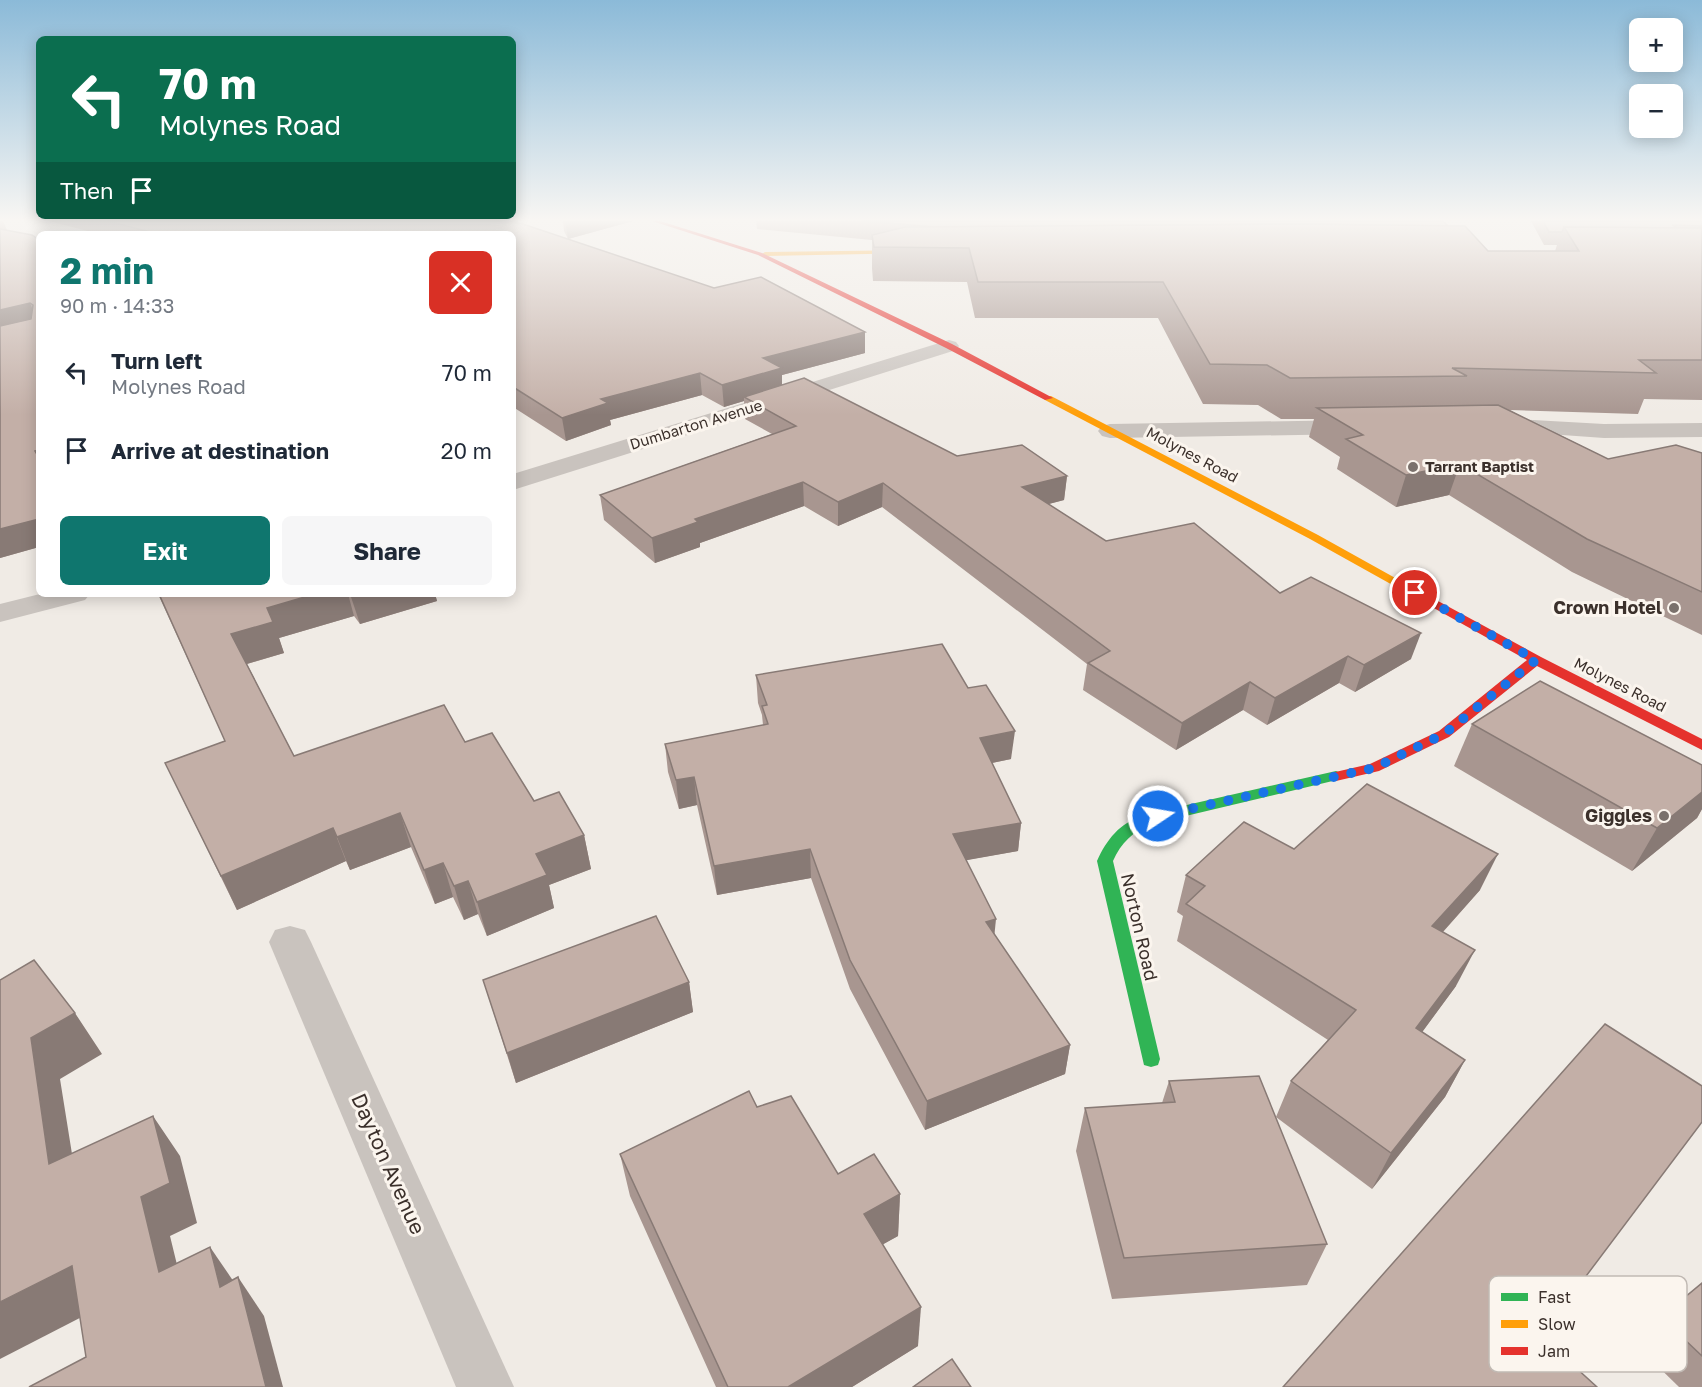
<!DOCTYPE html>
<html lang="en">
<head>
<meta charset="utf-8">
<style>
	:root { --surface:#fff; --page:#f6f6f7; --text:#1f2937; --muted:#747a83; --accent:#0f766e }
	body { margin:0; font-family:"Golos Text",sans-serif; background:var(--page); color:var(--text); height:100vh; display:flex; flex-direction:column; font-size:22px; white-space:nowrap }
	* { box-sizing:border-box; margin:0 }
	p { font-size:20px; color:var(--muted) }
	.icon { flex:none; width:33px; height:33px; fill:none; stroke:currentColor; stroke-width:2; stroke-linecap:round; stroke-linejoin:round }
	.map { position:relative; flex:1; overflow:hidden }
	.sheet { position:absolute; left:36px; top:231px; width:480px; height:366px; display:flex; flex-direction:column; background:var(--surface); border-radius:9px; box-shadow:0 3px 15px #0003 }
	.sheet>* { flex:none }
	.guide { position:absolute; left:36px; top:36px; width:480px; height:183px; border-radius:9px; box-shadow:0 3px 15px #0003; background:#0b6e4f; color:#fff; overflow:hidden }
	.controls { position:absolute; left:1629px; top:18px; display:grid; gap:12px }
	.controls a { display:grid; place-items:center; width:54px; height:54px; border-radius:9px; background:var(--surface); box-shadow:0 3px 15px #0003; font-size:30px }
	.pin { position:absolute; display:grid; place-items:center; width:51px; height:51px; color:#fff; margin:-26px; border:3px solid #fff; border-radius:50%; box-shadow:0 2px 6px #0007 }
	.me { position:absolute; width:66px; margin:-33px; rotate:78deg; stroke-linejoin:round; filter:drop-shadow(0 0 4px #0008) }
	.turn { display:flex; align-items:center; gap:21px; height:126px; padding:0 24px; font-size:27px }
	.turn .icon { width:78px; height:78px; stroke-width:2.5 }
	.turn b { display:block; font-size:42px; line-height:51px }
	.then { display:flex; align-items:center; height:57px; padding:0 24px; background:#0003; gap:12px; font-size:22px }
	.round { display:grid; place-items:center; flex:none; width:63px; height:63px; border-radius:9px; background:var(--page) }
	.summary { display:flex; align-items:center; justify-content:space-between; height:102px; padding:0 24px }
	h1 { font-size:36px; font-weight:700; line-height:45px; color:var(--accent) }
	.action { display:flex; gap:12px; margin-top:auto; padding:12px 24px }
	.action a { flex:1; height:69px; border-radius:9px; background:var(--accent); color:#fff; font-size:24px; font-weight:700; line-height:69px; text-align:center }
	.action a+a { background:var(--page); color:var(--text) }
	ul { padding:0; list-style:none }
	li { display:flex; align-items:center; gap:18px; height:78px; padding:0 24px }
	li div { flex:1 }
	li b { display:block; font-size:22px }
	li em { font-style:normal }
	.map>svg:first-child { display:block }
</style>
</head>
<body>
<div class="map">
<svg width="1702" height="1387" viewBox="0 0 1702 1387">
	<rect width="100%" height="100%" fill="#f0ebe5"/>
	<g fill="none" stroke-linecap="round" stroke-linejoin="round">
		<g fill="#c9c3be" fill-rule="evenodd">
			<path d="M949 340 956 342 959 346 956 350 513 490V474Z"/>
			<path d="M1500 418 1604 424 1702 423V437L1604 438 1492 430 1488 425 1492 420Z"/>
			<path d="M1355 420 1363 422 1367 427 1363 432 1355 434 1110 438 1102 436 1098 431 1102 426 1110 424Z"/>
			<path d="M40 594H90L85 600 0 622V604Z"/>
			<path d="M290 926 305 930 311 942 514 1387H456L269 942 275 930Z"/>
		</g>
		<path fill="#30b455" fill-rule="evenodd" d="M1336 771 1341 773 1343 776 1341 779 1152 824C1133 831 1121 843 1113 861L1160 1059 1158 1065 1151 1067 1144 1065 1097 861C1107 839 1119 824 1143 815Z"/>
		<g fill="#ff9f0a" fill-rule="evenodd">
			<path d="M917 250 919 253 765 256 762 254 765 252Z"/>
			<path d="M1045 396H1051L1318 535 1433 599 1427 603 1423 602 1310 539 1045 400Z"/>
		</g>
		<g fill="#e5322d" fill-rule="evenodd">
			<path d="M652 221H660L762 253 952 344 1053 398 1045 400 946 348 758 255Z"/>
			<path d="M1427 595 1541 657 1702 739V750L1537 666 1449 737 1379 771 1336 781 1331 779 1329 776 1331 773 1370 764 1439 731 1527 660 1423 602 1421 599 1423 596Z"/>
		</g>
	</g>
	<g fill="#a89690">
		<path d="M0 221H3L7 230 39 240V547L0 558Z"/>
		<path d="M49 221H514L714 288 865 332V353L782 375V385L957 456 1067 476 1064 500 1048 504 1106 541 1280 593 1411 659 1355 692 1339 683 1267 725 1243 710 1176 750 1083 690 1087 664 882 507 838 526 804 506 700 543V547L655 563 604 520 600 495 772 434 745 419 744 401 724 407 702 395 610 420 611 425 566 441 513 407V234H99Z"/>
		<path d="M563 221H633L568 239 564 231Z"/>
		<path d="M756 221H1443L1448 226 1488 251H1555L1557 245H1544L1531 221H1702V400L1644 399 1638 414 1510 410 1608 459 1702 453V635L1572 572 1449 495 1396 507 1337 469 1340 457 1309 437 1314 419H1281L1258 405 1203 404 1158 318H975L967 282 873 281 872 268V240L757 229Z"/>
		<path d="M158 594H435L437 601 360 624 354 616 279 638 284 653 247 664 294 756 465 742 534 801 584 835 591 869 549 885 554 908 487 936 478 914 464 920 453 897 435 904 411 847 350 870 346 861 237 910 165 763 225 741Z"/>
		<path d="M756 675 968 688 1011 759 992 763 1021 823 1018 851 966 860 994 934 1070 1045 1065 1074 925 1130 850 989 811 878 717 895 697 805 679 809 668 772 665 744 763 725 762 715 758 703Z"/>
		<path d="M1472 724 1702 765V809L1697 818 1632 871 1454 766Z"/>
		<path d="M1294 849 1480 890 1443 932 1456 986 1422 1032 1465 1060 1445 1097 1372 1189 1276 1117 1291 1081 1328 1040 1177 941 1183 916 1177 912 1186 875Z"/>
		<path d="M483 980 689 982 693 1012 516 1083Z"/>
		<path d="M1169 1081 1327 1244 1307 1285 1112 1299 1076 1151 1085 1108 1162 1103Z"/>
		<path d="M757 1107 838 1174 900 1194 898 1236 883 1244 918 1346 852 1387H716L630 1196 620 1154Z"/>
		<path d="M1702 1283V1387H1679L1635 1344 1661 1317Z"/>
	</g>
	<g fill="#887a75">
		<path d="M565 221H633L568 239Z"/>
		<path d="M30 303 38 323 0 332V310Z"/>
		<path d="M865 332V353L782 375V389L744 397V401L724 407 722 385 763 358Z"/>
		<path d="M700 373 702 395 610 420 611 425 566 441 562 418 601 399Z"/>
		<path d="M1460 464 1449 495 1396 507 1406 475Z"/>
		<path d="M1067 476 1064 500 1019 512 1022 487Z"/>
		<path d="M803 482 804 506 700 543V547L655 563 652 538 695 519Z"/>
		<path d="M883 483 882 507 838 526V502Z"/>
		<path d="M39 519V547L0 558V529Z"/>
		<path d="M315 594H348L354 616 279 638 284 653 243 665 231 634 267 608Z"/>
		<path d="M350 594H435L437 601 360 624Z"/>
		<path d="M1421 633 1411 659 1355 692 1364 665Z"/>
		<path d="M1348 656 1339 683 1267 725 1275 698Z"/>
		<path d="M1250 682 1243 710 1176 750 1182 723Z"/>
		<path d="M1015 731 1011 759 977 766 980 738Z"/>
		<path d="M694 777 697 805 679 809 676 780Z"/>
		<path d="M1702 792V809L1697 818 1632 871 1657 828Z"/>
		<path d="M400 813 411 847 350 870 337 837Z"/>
		<path d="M1021 823 1018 851 951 863 953 834Z"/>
		<path d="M333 828 346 861 237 910 221 876Z"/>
		<path d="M584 835 591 869 549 885 554 908 487 936 477 902 536 854Z"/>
		<path d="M810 849 811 878 717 895 714 866Z"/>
		<path d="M1498 854 1480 890 1415 963 1432 926Z"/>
		<path d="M443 863 453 897 435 904 424 870Z"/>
		<path d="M468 881 478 914 464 920 454 886Z"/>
		<path d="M996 919 993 949 986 922Z"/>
		<path d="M1475 950 1456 986 1398 1065 1416 1028Z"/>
		<path d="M689 982 693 1012 516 1083 507 1053Z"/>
		<path d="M75 1013 102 1054 60 1079 80 1204 49 1164 31 1038Z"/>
		<path d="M1070 1045 1065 1074 925 1130 927 1101Z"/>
		<path d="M1465 1060 1445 1097 1372 1189 1391 1153Z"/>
		<path d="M153 1116 180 1156 197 1223 170 1236 188 1310 159 1272 141 1197Z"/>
		<path d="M900 1194 898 1236 864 1255V1214Z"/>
		<path d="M210 1247 236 1285 220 1287Z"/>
		<path d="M72 1266 105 1305 0 1359V1302Z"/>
		<path d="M238 1277 264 1316 283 1387H266Z"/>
		<path d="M921 1307 918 1346 852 1387H788Z"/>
	</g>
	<g fill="#c3afa7" stroke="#887a75" stroke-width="1.5">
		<path d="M107 221H514L714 288 761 277 865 332 763 358 782 368 722 385 700 373 601 399 608 403 562 418 513 387V234H158Z"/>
		<path d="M864 221H1443L1448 226 1292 224 935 227Z"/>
		<path d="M1543 221H1702V226L1672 225 1678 228 1564 227 1562 232H1549Z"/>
		<path d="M1295 224 1465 226 1488 251H1579L1564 227 1702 228V360H1639L1656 373 1452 368 1467 376 1290 378 1267 365 1210 364 1163 282H978L969 248 874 247 872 235 905 227Z"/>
		<path d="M0 229 32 235 39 240V450L35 451 39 458V519L0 529V326L31 319 33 305 30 303 0 310Z"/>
		<path d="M804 378 957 456 1022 445 1067 476 1022 487 1106 541 1194 523 1280 593 1311 577 1421 633 1364 665 1348 656 1275 698 1250 682 1182 723 1088 663 1110 651 883 483 838 502 803 482 695 519 698 522 652 538 600 495 796 426 744 397Z"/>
		<path d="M1498 405 1608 459 1676 445 1702 453V592L1587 539 1460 464 1406 475 1346 439 1363 435 1317 408Z"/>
		<path d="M159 594H315L267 608 273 622 231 634 294 756 444 705 465 742 492 733 534 801 559 792 584 835 536 854 547 875 477 902 468 881 454 886 443 863 424 870 400 813 337 837 333 828 221 876 165 763 225 741Z"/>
		<path d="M942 644 968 688 986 685 1015 731 980 738 1021 823 953 834 996 919 986 922 1070 1045 927 1101 850 960 810 849 714 866 694 777 676 780 665 744 768 724 762 706 767 705 756 675Z"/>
		<path d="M1540 681 1702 765V792L1657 828 1472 724Z"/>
		<path d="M1367 784 1498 854 1432 926 1475 950 1416 1028 1465 1060 1391 1153 1291 1081 1356 1010 1186 904 1205 886 1186 875 1244 822 1294 849Z"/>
		<path d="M656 916 689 982 507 1053 483 980Z"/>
		<path d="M34 960 75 1013 31 1038 49 1164 153 1116 170 1183 141 1197 159 1272 210 1247 220 1287 238 1277 266 1387H29L86 1357 72 1266 0 1302V980Z"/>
		<path d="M1605 1024 1702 1086V1122L1541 1336 1597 1387H1283Z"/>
		<path d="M1259 1076 1327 1244 1124 1258 1085 1108 1175 1102 1169 1081Z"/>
		<path d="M749 1091 757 1107 791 1096 838 1174 874 1154 900 1194 864 1214 921 1307 788 1387H728L620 1154Z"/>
		<path d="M1702 1283V1356L1661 1317Z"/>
		<path d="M952 1359 971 1387H913Z"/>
	</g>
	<linearGradient id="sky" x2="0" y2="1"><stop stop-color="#8bbad8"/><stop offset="0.53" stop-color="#f8f6f3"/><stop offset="1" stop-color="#f8f6f3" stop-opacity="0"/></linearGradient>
	<rect width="1702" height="415" fill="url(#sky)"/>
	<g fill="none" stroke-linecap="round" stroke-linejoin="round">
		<path stroke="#1a73e8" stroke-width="10" stroke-dasharray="0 18" d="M1158 816 1374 768 1444 734 1536 660 1415 593"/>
	</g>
	<g fill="#7a716c" stroke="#fbf5ee" stroke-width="2">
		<circle cx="1413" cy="467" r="6"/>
		<circle cx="1674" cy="608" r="6"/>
		<circle cx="1664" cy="816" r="6"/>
	</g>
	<g text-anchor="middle" stroke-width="6" stroke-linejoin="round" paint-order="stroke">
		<g font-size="15" fill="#3b302b" stroke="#fbf5ee">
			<text transform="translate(696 425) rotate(-17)" y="5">Dumbarton Avenue</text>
			<text transform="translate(1192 455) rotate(28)" y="5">Molynes Road</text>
			<text transform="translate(1620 685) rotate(27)" y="5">Molynes Road</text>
		</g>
		<g font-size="15" font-weight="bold" fill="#3b302b" stroke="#fbf5ee" text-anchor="start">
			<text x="1425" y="472">Tarrant Baptist</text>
		</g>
		<g font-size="18" font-weight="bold" fill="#3b302b" stroke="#fbf5ee" text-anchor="end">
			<text x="1662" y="614">Crown Hotel</text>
			<text x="1652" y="822">Giggles</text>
		</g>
		<g font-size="18" fill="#3b302b" stroke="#fbf5ee">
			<text transform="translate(1139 927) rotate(77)" y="6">Norton Road</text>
		</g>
		<g font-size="21" fill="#3b302b" stroke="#fbf5ee">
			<text transform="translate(388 1164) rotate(66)" y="7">Dayton Avenue</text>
		</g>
	</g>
	<rect x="1489" y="1276" width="198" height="96" rx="9" fill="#fbf5ee" stroke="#c1bab4" stroke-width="1.5"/>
	<rect x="1501" y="1293" width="27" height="8" fill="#30b455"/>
	<rect x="1501" y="1320" width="27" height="8" fill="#ff9f0a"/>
	<rect x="1501" y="1347" width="27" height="8" fill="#e5322d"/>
	<g font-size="16" fill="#3b302b">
		<text x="1538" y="1303">Fast</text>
		<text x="1538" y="1330">Slow</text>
		<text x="1538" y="1357">Jam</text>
	</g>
</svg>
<div class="controls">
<a>+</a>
<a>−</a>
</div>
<div class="pin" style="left:1415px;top:593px;background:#d93025"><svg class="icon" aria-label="arrive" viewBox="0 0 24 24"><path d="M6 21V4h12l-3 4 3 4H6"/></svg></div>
<svg class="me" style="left:1158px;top:816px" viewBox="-20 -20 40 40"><circle r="17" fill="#1a73e8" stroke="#fff" stroke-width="3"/><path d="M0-11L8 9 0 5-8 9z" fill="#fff"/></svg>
<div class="guide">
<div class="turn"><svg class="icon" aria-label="left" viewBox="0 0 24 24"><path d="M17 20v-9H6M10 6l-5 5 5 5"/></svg><div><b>70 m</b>Molynes Road</div></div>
<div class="then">Then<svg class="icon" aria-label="arrive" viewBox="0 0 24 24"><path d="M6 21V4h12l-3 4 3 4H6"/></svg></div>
</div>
<section class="sheet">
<div class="summary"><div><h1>2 min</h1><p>90 m · 14:33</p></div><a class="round" style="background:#d93025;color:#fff"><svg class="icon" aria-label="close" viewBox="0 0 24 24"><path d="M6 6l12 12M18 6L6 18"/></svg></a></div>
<ul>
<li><svg class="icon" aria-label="left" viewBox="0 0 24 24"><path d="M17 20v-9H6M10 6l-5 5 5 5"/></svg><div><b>Turn left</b><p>Molynes Road</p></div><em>70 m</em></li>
<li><svg class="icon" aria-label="arrive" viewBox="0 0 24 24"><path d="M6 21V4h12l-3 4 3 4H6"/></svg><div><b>Arrive at destination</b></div><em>20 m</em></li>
</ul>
<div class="action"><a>Exit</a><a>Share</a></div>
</section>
</div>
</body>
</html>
